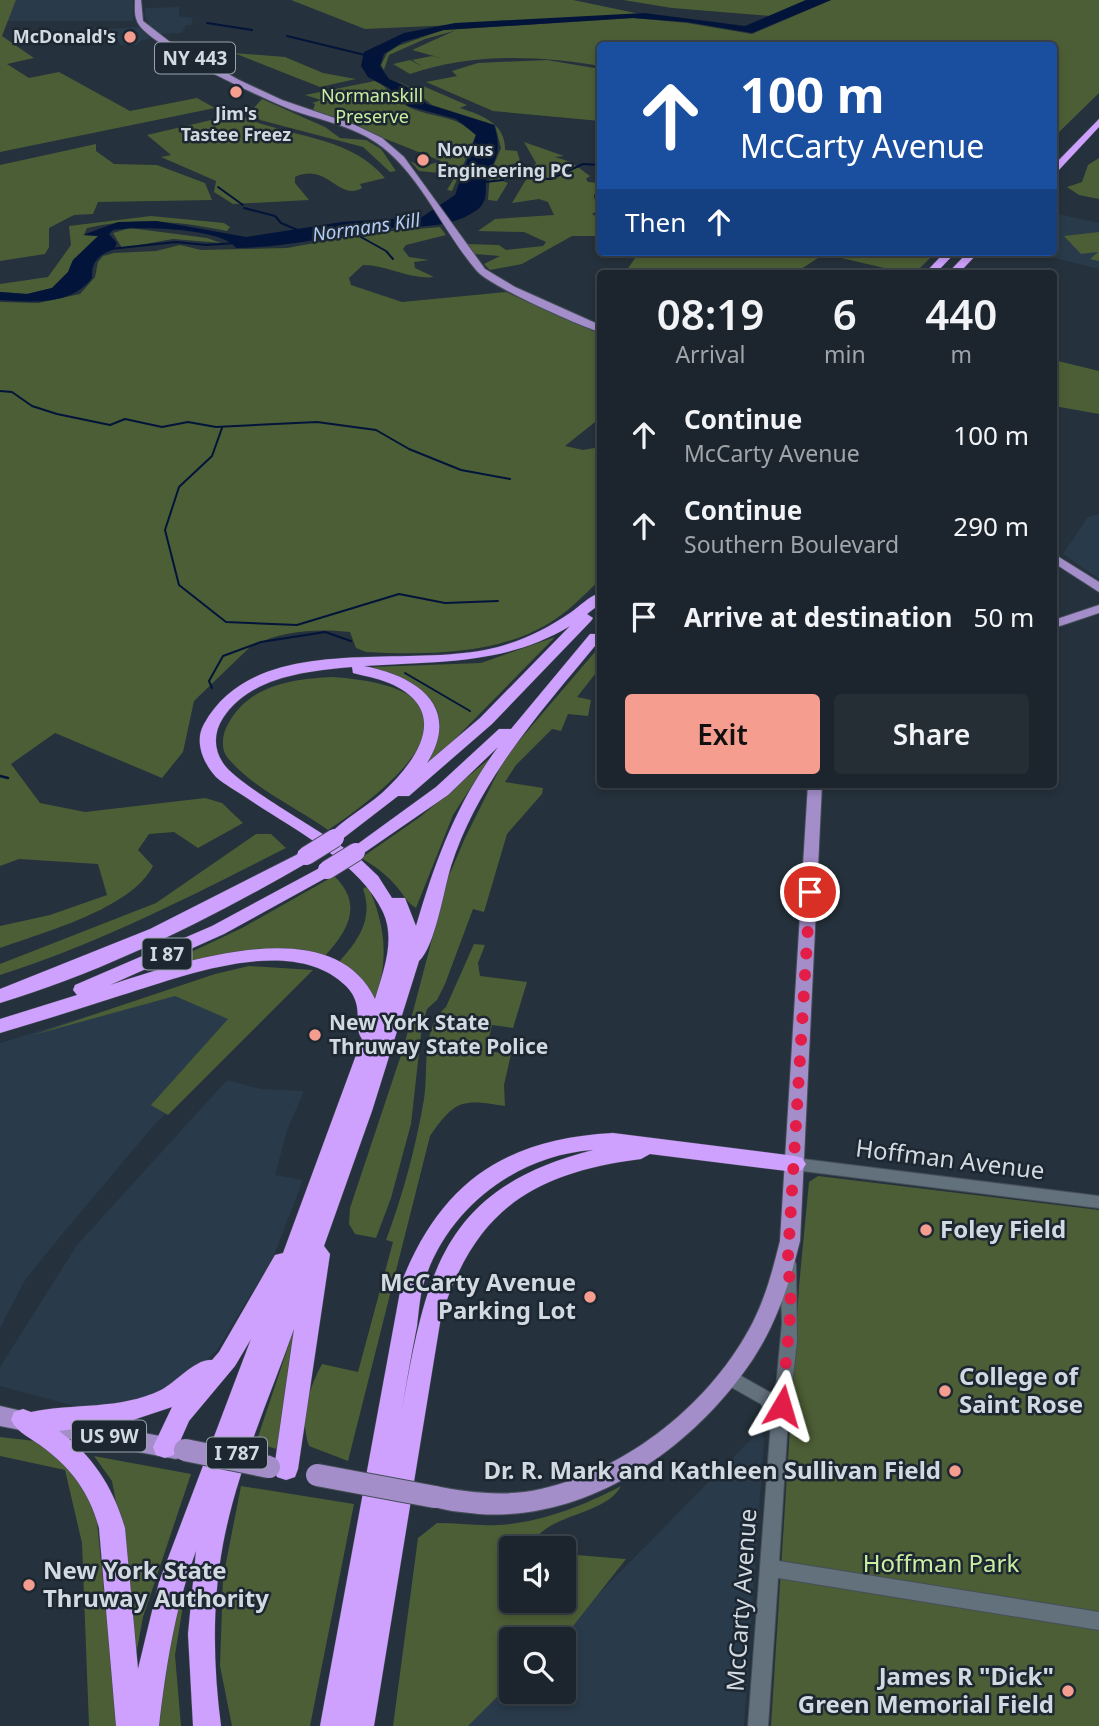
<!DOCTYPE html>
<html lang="en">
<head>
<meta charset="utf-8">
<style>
	:root { --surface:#1c252d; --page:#252d35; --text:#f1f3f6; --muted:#a0a5aa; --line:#3a4249; --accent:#f59d8e }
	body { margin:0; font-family:"Noto Sans",sans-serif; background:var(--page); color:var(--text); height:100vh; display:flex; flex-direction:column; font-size:26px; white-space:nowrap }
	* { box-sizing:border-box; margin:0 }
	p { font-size:23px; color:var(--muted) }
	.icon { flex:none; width:38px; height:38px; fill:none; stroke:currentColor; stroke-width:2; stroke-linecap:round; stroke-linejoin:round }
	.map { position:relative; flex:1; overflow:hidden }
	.side { position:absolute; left:597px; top:270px; width:460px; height:518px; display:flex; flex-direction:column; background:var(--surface); border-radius:7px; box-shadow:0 4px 10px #0003,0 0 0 2px var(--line) }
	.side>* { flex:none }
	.top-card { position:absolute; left:597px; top:42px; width:460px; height:214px; border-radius:7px; box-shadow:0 4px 10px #0003,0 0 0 2px var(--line); background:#1a4fa0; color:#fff; overflow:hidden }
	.tools { position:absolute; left:499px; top:1536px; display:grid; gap:14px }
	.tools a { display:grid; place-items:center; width:77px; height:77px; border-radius:7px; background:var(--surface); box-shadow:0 4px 10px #0003,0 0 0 2px var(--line); font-size:35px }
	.pin { position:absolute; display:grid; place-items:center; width:60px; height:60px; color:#fff; margin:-30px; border:4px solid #fff; border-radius:50%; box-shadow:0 2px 7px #0007 }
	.me { position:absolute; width:77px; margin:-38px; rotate:7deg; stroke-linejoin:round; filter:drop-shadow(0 0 5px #0008) }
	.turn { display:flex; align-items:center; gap:24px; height:147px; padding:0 28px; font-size:32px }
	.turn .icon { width:91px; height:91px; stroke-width:2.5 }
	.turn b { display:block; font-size:49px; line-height:60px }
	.then { display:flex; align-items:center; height:66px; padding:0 28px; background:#0003; gap:14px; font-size:26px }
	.eta { display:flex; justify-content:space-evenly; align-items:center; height:119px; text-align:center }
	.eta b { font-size:42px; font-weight:600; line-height:49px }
	.cta { display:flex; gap:14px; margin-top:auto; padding:14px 28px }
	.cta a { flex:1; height:80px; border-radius:7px; background:var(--accent); color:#111; font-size:28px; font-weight:600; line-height:80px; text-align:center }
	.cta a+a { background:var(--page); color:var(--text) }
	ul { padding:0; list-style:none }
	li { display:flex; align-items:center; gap:21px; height:91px; padding:0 28px }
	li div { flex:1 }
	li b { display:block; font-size:26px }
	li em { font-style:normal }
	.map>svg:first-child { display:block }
</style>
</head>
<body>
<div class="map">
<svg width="1099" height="1726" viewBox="0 0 1099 1726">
	<rect width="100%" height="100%" fill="#25313c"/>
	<g fill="#293a4a">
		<path d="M16 0H133V21H7Z"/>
		<path d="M179 7V16L193 18 191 25H186L182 33 159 34 152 27 156 26H150L145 16V8Z"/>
		<path d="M138 27 151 39 142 40 136 45H121L108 29Z"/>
		<path d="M1054 213 1099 223V269L1030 252H1054Z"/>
		<path d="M1099 514V579L1063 554 1088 517Z"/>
		<path d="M192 987 268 1005 149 1131 59 1238 25 1280 0 1328V1043L148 997Z"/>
		<path d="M227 1080 260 1089 304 1091 287 1131 275 1175 303 1180 273 1258 217 1350 179 1384 131 1405 78 1407 0 1386V1367L77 1245Z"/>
		<path d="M761 1429 764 1439 744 1726H468L511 1683V1692H564V1640H553Z"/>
	</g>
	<g fill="#4c5e35">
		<path d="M0 0H16L2 36 34 58 7 64 29 78 59 72 130 111 197 98 215 108 0 152Z"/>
		<path d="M291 0H573L650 16 365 29Z"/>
		<path d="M623 0H806L770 16 672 8Z"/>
		<path d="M831 0H1099V93L1054 137V46H600V66C539 55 469 53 410 74L393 64 410 60 423 67 412 60 432 56 441 58 412 50 454 31 425 39 389 55 384 70 381 65 387 53 398 46 443 30 634 18 687 23 752 34Z"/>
		<path d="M234 53 285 57 323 73 356 79 320 87Z"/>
		<path d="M547 60 600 69V121L493 111 426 82 457 76 452 71 478 63Z"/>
		<path d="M392 79 420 91 418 87 423 86 467 105 460 108C481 115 506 123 505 150L517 151 520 161 500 170V180L508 183 497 201 488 200 490 174 501 148 495 125 432 105 411 88Z"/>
		<path d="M375 81C388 87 394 98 405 105 429 119 456 113 476 135L452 191 447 190 453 180 450 174 419 171 410 161 422 167 441 161 313 110 315 104 312 103 321 100 305 95Z"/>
		<path d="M262 99 325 127 340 138 366 140 381 149 396 171 390 172 363 147 260 120 251 111Z"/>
		<path d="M237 114C286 138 349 134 385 178L360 184 362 188C339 202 327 162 295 177V183L309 200 233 204 214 192 216 181 161 157 171 155 147 135Z"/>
		<path d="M524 142 564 156 555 157 571 162 590 176 586 179 588 182 600 183V192L594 194V198L600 209 592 214 600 219V236H572L522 264 490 270 484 264 500 256 474 254 467 244 499 245 506 250 543 246 546 242 524 232 478 231 495 219 554 215 548 202 539 199 512 203 536 163Z"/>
		<path d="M96 144V151L114 164 157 165 205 183 212 200 98 202 93 214 74 215 49 228V247L45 254 0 261V165Z"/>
		<path d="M1099 158V199L1079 195 1067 187 1082 182 1088 165Z"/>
		<path d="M151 216 224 223 230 227 227 231C179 221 135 217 87 228L84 235 99 236 73 260 68 272 52 288 27 294 0 292V284L48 277 71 245 69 226Z"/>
		<path d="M440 227 446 235 406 245 403 249 409 257 429 260 414 262 415 268 434 277C410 280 388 265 363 265L349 278 351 285 402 302 506 292 600 334V418L565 446 583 450 600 447V580C583 596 566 614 546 625 494 655 424 655 366 652L356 648 350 632C318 628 279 631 250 647L194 701 183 752 162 778 55 733 11 764 40 803 85 812 205 798 222 803 243 823 198 848 174 832 149 834 138 850 153 866C131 909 44 932 0 948V926L50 915 107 895 98 864 19 859 0 866V302L38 303 80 294 95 277 98 262 103 256 114 253 156 251 180 245 201 250 287 248 369 233Z"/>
		<path d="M130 228 207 238 221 243 173 239 122 248 113 233Z"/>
		<path d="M1099 232V261L1090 259 1098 252 1081 254 1064 236Z"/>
		<path d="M639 252H936L915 273H890L893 270 837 257 818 258 795 273H625Z"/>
		<path d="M1054 360 1099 371V414L1054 406Z"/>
		<path d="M555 637 454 740 419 770C425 760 435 748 438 737 449 695 403 677 371 667L481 663Z"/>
		<path d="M600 646V668L577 697 591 700 588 716 568 714 561 731 552 729 516 765 505 782 543 788 542 794 507 834 484 912 473 909 445 984 437 1000 427 1009 422 1026 411 1124 391 1198 376 1238 355 1234 349 1224 350 1208 404 1046 448 878 465 838 506 756Z"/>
		<path d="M333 677C500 689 408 777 328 830 296 807 252 788 227 757 221 749 222 735 227 726 248 685 291 679 333 677Z"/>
		<path d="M490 758 453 815 416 908C406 902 404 895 397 887 387 875 375 866 361 858L420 817Z"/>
		<path d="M256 834H271L286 848C193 895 100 943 0 975V964L156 903Z"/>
		<path d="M334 876C364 904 348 931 324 957L302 952 155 974 153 970 242 928Z"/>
		<path d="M368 886C385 924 390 961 374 1001 368 982 354 973 338 963 358 941 374 919 363 889Z"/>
		<path d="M474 944 485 945 478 963 480 976 527 982 513 1028 492 1025 486 1051 511 1054 504 1085 505 1106C463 1099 455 1099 430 1136L348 1461 309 1446C299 1419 309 1388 322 1364L358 1372 393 1242 386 1240C403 1195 416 1146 424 1099 429 1069 420 1030 446 1007Z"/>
		<path d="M249 966 313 970 168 1115 151 1105 228 1019 175 996 33 1035 215 974Z"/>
		<path d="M818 1176 1099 1210V1726H771L799 1286 809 1182Z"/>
		<path d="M296 1323 280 1450 256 1443Z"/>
		<path d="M0 1437 35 1441 60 1456 95 1503 118 1726H89L82 1543 65 1470 0 1456Z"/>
		<path d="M94 1456 191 1474 143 1617 133 1672 121 1529 112 1481Z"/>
		<path d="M241 1486 354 1504 310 1726H232L220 1666 223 1578Z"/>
		<path d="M621 1486C605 1517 541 1513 530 1549H511V1601H564V1554L626 1559 562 1640H511V1683L468 1726H393L418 1538 437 1523C457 1523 477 1526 497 1525 540 1523 583 1506 621 1486Z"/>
		<path d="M175 1593H185L175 1655 181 1726H156Z"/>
	</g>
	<path fill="#03143a" d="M806 0H831L752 33 687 22 632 18 444 30 403 42 384 54 380 66 389 79 405 86 427 104 494 125C498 137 500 150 494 162 492 166 487 171 486 176 485 188 489 201 477 210 446 232 408 224 373 230 324 238 287 247 236 248 223 228 136 226 113 230L109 234 117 243 114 249C99 255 91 261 92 278 71 306 32 302 0 300V292L27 294 52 288 68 272 73 260 98 236 83 235 118 222 157 221 246 237 342 222 422 217 455 195 476 135 456 119 408 106 389 88 368 77 361 66 364 52 404 33 455 23 644 13 745 26Z"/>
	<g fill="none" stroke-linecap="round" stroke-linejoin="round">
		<g stroke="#03143a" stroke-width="2">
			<path d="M207 23 252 30"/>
			<path d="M287 36 365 55"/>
			<path d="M524 178 551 179 583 164 600 165"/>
			<path d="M485 182 503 180"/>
			<path d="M218 187 243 205"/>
			<path d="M244 208 275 216 281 223 300 231"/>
			<path d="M352 232 386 251 393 259"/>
			<path d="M110 249 176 242 206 245 236 243"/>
			<path d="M0 391 12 392 32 406 57 414 110 425 125 419 162 427 188 422 216 427 317 422 376 430 409 449 461 470 510 479"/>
			<path d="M222 428 212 456 179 487 165 530 179 585 226 622 297 625 399 594 445 603 498 601"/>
			<path d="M405 673 470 711"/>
			<path d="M212 688 209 681 223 656 261 642 325 632 351 641"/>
		</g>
		<path stroke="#03143a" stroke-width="2.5" d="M0 776 8 778"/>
		<defs>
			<g id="tertiary">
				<path d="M795 1158 1099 1196V1208L795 1170 790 1168 788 1164 790 1160Z"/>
				<path d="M788 1258 794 1259 796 1264 797 1342 788 1420 779 1561 1099 1612V1630L778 1578 768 1726H748L771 1422 761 1404 722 1382 720 1377 722 1372 728 1370 734 1372 773 1394 775 1398 782 1323 780 1264 782 1259Z"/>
			</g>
			<g id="primary">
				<path d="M135 0H141L143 21 170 42 239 80 282 100 355 125 382 138 404 157 485 269 515 287 600 325V332C579 326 490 286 477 271 441 230 416 163 367 137 343 124 317 119 292 110 265 99 145 45 137 21 134 15 135 6 135 0Z"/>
				<path d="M1054 554 1099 582V592L1054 563Z"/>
				<path d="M1099 605V613L1054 628V620Z"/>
				<path d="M808 784H822L800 1241C788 1290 772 1336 741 1376 681 1456 583 1521 479 1514 462 1512 443 1511 427 1504L424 1497 427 1490 435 1486C470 1493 506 1497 541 1489 629 1469 712 1402 753 1322 766 1296 773 1269 780 1241Z"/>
				<path d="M0 1406 39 1415 42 1422 39 1429 31 1432 0 1426Z"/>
				<path d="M53 1416 176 1439 184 1442 187 1449 184 1456 176 1459 53 1436 45 1433 42 1426 45 1419Z"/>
			</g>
			<g id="motorway">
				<path d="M1099 119V127L1057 172 1054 173V165Z"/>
				<path d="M945 252H956L936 273H925Z"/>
				<path d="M968 252H979L959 273H948Z"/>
				<path d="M600 593V604L587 614 593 618 591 621 492 724 409 796H398L337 843 348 851 436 787 499 729H511L590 634H600V640C543 709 479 779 451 866 444 889 435 947 419 961L372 1111 324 1246 330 1254 298 1469 295 1477 286 1480 277 1477 274 1469 294 1329C269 1399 237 1470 223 1544 212 1604 213 1665 221 1726H193L188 1634 196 1551C175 1608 166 1666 159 1726H116L99 1528C90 1494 72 1469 44 1448 33 1439 17 1433 11 1420L14 1412 23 1409 31 1412C74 1403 120 1410 161 1390 176 1382 196 1358 212 1360L219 1352 275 1255 283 1253 362 1039C352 1026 366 1006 346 986 292 933 184 976 122 995 82 1008 41 1021 0 1033V1019L77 995 73 990 75 985 212 926 327 864 333 866 336 870 333 874 224 934 110 985C180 963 332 908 375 999 383 972 396 940 383 912 360 862 291 828 247 798 237 791 225 785 216 777 203 763 194 741 204 724 257 628 409 671 498 647 524 640 548 628 570 613 579 607 589 596 600 593ZM570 626 480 718 427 763C462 707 417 676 364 666 437 661 506 665 570 626ZM352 667 353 673C365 676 377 678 389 683 452 710 418 760 382 793 365 808 342 820 327 837 305 822 235 782 223 763 213 748 214 732 223 718 250 677 306 671 352 667ZM498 747C456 804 436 859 416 926L405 898H392L378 876 358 857 448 795ZM251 1339 159 1582 138 1669 125 1528C113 1487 93 1456 59 1431L127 1422 172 1407 153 1447 156 1455 165 1458 174 1455 189 1421 235 1366Z"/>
				<path d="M306 850 312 852 315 856 312 860C214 917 109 970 0 1003V989L150 929Z"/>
				<path d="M613 1133 795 1156 802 1158 806 1164 802 1170 795 1172 650 1154 641 1159C532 1173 475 1210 441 1317L374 1726H320L402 1281C442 1181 506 1139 613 1133ZM593 1150C439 1189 426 1277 401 1415 406 1385 411 1356 417 1326 419 1310 420 1293 425 1279 449 1207 518 1155 593 1150Z"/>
			</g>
		</defs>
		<use href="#tertiary" stroke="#454f58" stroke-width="2"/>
		<use href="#primary" stroke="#454f58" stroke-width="2"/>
		<use href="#motorway" stroke="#454f58" stroke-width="1"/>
		<use href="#tertiary" fill="#63717d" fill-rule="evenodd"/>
		<use href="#primary" fill="#a48eca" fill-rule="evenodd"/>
		<use href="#motorway" fill="#cfa1fe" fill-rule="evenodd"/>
		<defs>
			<g id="primary-bridge">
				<path d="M185 1450 269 1467"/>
				<path d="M317 1475 435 1497"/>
			</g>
			<g id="motorway-bridge">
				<path d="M306 856 335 838"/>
				<path d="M327 870 356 852"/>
			</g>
		</defs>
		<use href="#primary-bridge" stroke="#454f58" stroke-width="24" stroke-linecap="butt"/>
		<use href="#motorway-bridge" stroke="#454f58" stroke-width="20" stroke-linecap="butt"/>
		<use href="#primary-bridge" stroke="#a48eca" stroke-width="22"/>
		<use href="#motorway-bridge" stroke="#cfa1fe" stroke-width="18"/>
	</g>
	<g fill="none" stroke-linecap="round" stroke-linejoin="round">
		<path stroke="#e11d48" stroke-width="12" stroke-dasharray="0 21.6" d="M782 1406 791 1305 788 1257 810 892"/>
	</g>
	<g fill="#f59d8e" stroke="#1c2732" stroke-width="2.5">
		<circle cx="130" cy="37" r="7"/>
		<circle cx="236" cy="92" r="7"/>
		<circle cx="423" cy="160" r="7"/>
		<circle cx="315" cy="1035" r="7"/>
		<circle cx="926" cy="1230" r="7"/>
		<circle cx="590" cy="1297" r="7"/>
		<circle cx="945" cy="1391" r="7"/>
		<circle cx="955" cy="1471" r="7"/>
		<circle cx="29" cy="1585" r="7"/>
		<circle cx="1068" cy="1691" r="7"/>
	</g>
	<g text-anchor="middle" stroke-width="5" stroke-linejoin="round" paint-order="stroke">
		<g font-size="18" font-weight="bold" fill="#d2d9e0" stroke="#1c2732" text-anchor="end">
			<text x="116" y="43">McDonald's</text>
			<text x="236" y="120" text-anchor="middle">Jim's<tspan x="236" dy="21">Tastee Freez</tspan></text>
			<text x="437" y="156" text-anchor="start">Novus<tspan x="437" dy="21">Engineering PC</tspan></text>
		</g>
		<g font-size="18" fill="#cbefa1" stroke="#1c2732">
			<text x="372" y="102">Normanskill<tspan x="372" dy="21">Preserve</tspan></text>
		</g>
		<g fill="#1c2732" stroke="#9ba4ac" stroke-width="2">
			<rect x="155" y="42.5" width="80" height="31" rx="5"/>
			<rect x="142.5" y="938.5" width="49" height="31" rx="5"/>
			<rect x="72" y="1420.5" width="74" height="31" rx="5"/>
			<rect x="207" y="1437.5" width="60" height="31" rx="5"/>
		</g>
		<g font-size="19" font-weight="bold" fill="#d2d9e0">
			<text x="195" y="65">NY 443</text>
			<text x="167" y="961">I 87</text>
			<text x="109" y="1443">US 9W</text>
			<text x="237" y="1460">I 787</text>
		</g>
		<g font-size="19" font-style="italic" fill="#b3cbf5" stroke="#1c2732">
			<text transform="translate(366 227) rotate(-8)" y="7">Normans Kill</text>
		</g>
		<g font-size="21" font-weight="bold" fill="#d2d9e0" stroke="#1c2732" text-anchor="start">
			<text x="329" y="1030">New York State<tspan x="329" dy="24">Thruway State Police</tspan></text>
		</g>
		<g font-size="24" fill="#d2d9e0" stroke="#1c2732">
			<text transform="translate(950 1160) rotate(7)" y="8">Hoffman Avenue</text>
			<text transform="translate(742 1600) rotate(-86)" y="8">McCarty Avenue</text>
		</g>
		<g font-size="24" font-weight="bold" fill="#d2d9e0" stroke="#1c2732" text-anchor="start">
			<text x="940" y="1238">Foley Field</text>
			<text x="576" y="1291" text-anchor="end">McCarty Avenue<tspan x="576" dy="28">Parking Lot</tspan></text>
			<text x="959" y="1385">College of<tspan x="959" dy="28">Saint Rose</tspan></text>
			<text x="941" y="1479" text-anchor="end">Dr. R. Mark and Kathleen Sullivan Field</text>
			<text x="43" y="1579">New York State<tspan x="43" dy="28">Thruway Authority</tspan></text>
			<text x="1054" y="1685" text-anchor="end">James R "Dick"<tspan x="1054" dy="28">Green Memorial Field</tspan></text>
		</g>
		<g font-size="24" fill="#cbefa1" stroke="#1c2732">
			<text x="941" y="1572">Hoffman Park</text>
		</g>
	</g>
</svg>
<div class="tools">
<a><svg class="icon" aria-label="sound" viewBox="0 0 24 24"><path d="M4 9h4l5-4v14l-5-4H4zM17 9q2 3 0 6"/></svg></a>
<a><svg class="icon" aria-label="search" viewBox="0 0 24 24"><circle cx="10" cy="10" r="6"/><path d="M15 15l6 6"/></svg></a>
</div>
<div class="pin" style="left:810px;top:892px;background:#d93025"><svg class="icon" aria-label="arrive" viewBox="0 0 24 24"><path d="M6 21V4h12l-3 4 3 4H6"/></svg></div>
<svg class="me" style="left:782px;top:1406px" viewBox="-20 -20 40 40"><path d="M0-17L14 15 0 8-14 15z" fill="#e11d48" stroke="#fff" stroke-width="4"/></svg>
<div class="top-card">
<div class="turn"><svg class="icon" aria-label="ahead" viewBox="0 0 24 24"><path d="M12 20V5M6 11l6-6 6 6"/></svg><div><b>100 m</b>McCarty Avenue</div></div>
<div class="then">Then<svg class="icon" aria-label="ahead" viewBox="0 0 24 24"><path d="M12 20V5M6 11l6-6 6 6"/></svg></div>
</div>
<section class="side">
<div class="eta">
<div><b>08:19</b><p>Arrival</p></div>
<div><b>6</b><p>min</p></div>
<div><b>440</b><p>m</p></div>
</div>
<ul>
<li><svg class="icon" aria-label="ahead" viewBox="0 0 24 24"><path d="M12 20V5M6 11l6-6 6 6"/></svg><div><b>Continue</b><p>McCarty Avenue</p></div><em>100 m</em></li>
<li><svg class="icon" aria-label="ahead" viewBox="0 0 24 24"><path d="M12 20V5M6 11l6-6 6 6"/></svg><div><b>Continue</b><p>Southern Boulevard</p></div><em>290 m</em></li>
<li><svg class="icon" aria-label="arrive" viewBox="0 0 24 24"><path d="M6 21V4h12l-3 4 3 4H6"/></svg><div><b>Arrive at destination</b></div><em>50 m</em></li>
</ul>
<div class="cta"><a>Exit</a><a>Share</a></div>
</section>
</div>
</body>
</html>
